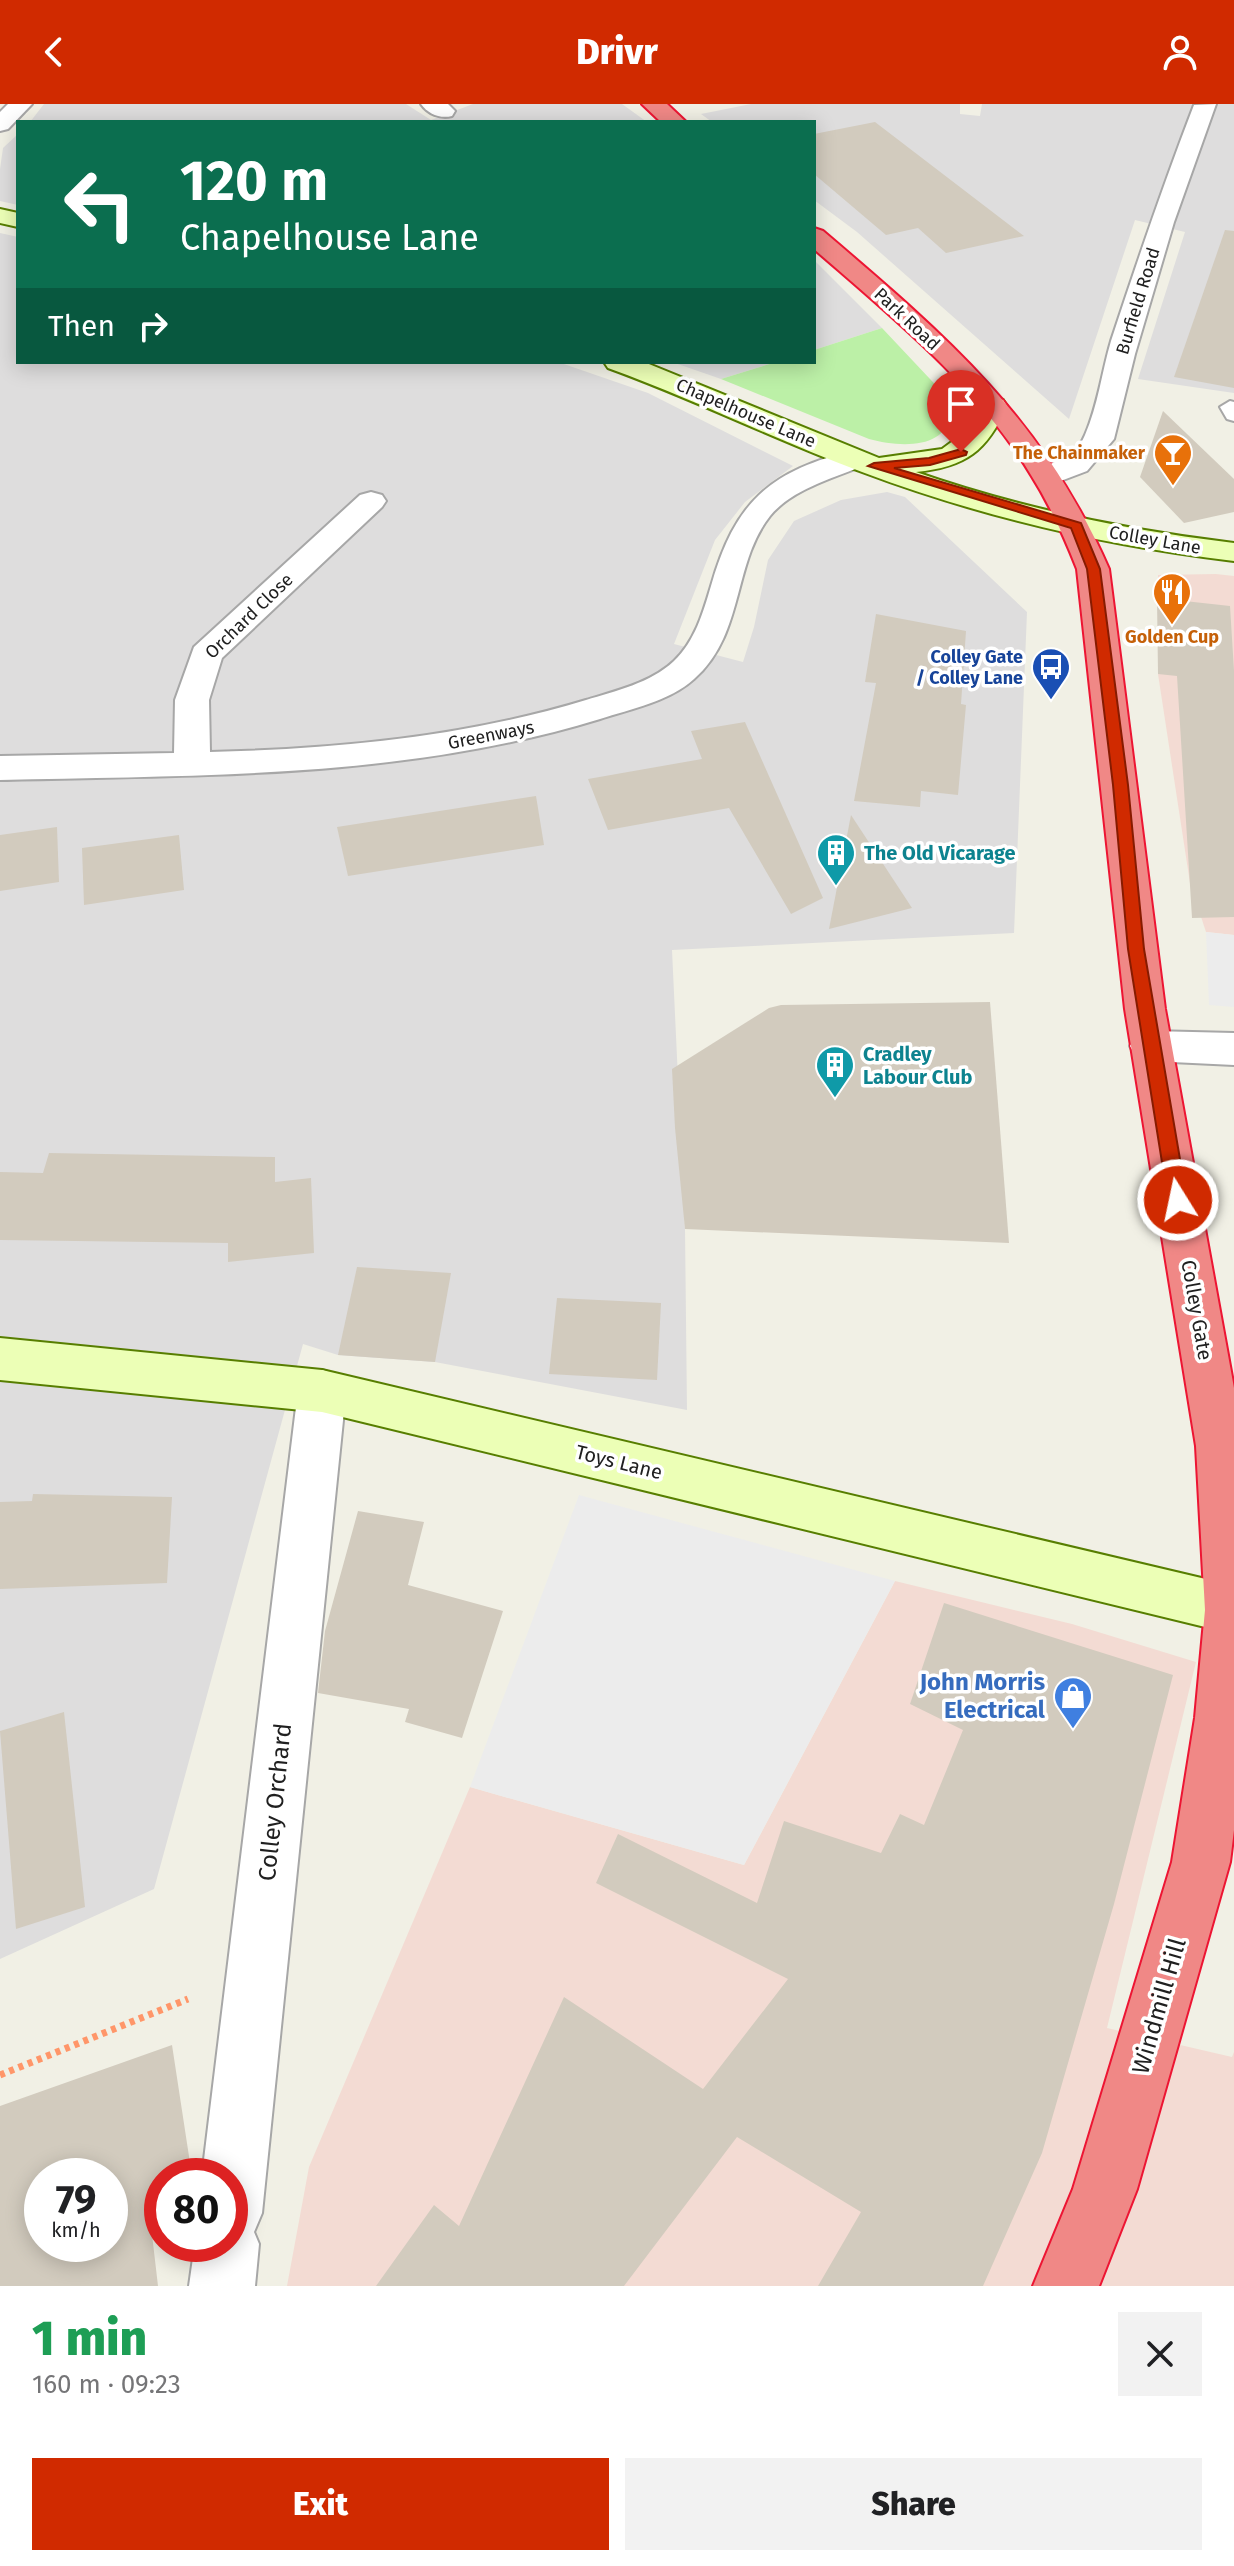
<!DOCTYPE html>
<html lang="en">
<head>
<meta charset="utf-8">
<style>
	:root { --surface:#fff; --page:#f2f2f2; --text:#202124; --muted:#757577; --accent:#d02a00 }
	body { margin:0; font-family:"Fira Sans",sans-serif; background:var(--page); color:var(--text); height:100vh; display:flex; flex-direction:column; font-size:30px; white-space:nowrap }
	* { box-sizing:border-box; margin:0 }
	p { font-size:26px; color:var(--muted) }
	.icon { flex:none; width:44px; height:44px; fill:none; stroke:currentColor; stroke-width:2; stroke-linecap:round; stroke-linejoin:round }
	.map { position:relative; height:2182px; overflow:hidden }
	.panel { display:flex; flex-direction:column; background:var(--surface); flex:1 }
	.panel>* { flex:none }
	.top-card { position:absolute; left:16px; top:16px; width:800px; height:244px; border-radius:0px; box-shadow:0 4px 20px #0003; background:#0b6e4f; color:#fff; overflow:hidden }
	.speed { position:absolute; left:24px; top:2054px; display:flex; gap:16px; font-size:40px; font-weight:700; text-align:center }
	.speed>* { display:grid; place-content:center; width:104px; height:104px; border-radius:50%; background:var(--surface); box-shadow:0 4px 20px #0003; line-height:1 }
	.speed small { font-size:20px; font-weight:400 }
	.speed .limit { border:12px solid #d22; background:#fff; color:#111 }
	.pin { position:absolute; display:grid; place-items:center; width:68px; height:68px; color:#fff; margin:-82px -34px; border-radius:50% 50% 50% 0; rotate:-45deg; box-shadow:0 0 8px #0007 }
	.pin .icon { rotate:45deg }
	.me { position:absolute; width:88px; margin:-44px; rotate:350deg; stroke-linejoin:round; filter:drop-shadow(0 0 6px #0008) }
	.turn { display:flex; align-items:center; gap:28px; height:168px; padding:0 32px; font-size:36px }
	.turn .icon { width:104px; height:104px; stroke-width:2.5 }
	.turn b { display:block; font-size:56px; line-height:68px }
	.then { display:flex; align-items:center; height:76px; padding:0 32px; background:#0003; gap:16px; font-size:30px }
	.round { display:grid; place-items:center; flex:none; width:84px; height:84px; border-radius:0px; background:var(--page) }
	.head { display:flex; align-items:center; justify-content:space-between; height:136px; padding:0 32px }
	h1 { font-size:48px; font-weight:800; line-height:60px; color:#1e9e55 }
	.action { display:flex; gap:16px; margin-top:auto; padding:16px 32px }
	.action a { flex:1; height:92px; border-radius:0px; background:var(--accent); color:#fff; font-size:32px; font-weight:800; line-height:92px; text-align:center }
	.action a+a { background:var(--page); color:var(--text) }
	header { display:flex; justify-content:space-between; align-items:center; height:104px; padding:0 32px; background:var(--accent); color:#fff; font-size:36px; font-weight:800 }
	.map>svg:first-child { display:block }
</style>
</head>
<body>
<header><svg class="icon" aria-label="back" viewBox="0 0 24 24"><path d="M15 5l-7 7 7 7"/></svg>Drivr<svg class="icon" aria-label="person" viewBox="0 0 24 24"><circle cx="12" cy="8" r="4"/><path d="M4 21q1-7 8-7t8 7"/></svg></header>
<div class="map">
<svg width="1234" height="2182" viewBox="0 0 1234 2182">
	<rect width="100%" height="100%" fill="#f1f0e5"/>
	<g fill="#dedddd">
		<path d="M44 0H406L431 16 473 0H622L647 18H30Z"/>
		<path d="M751 0H960V10L980 12 982 0H1234V289L1138 275 1185 128 1135 116 1069 315 857 128 814 96V18H712L701 10Z"/>
		<path d="M18 30V101L0 97V65L3 44Z"/>
		<path d="M0 129 18 133V258H558L648 289 793 362 745 398 715 436 674 540 743 558 754 523 768 456 794 417 841 396 887 388 905 393 1027 508 1014 829 672 846 685 1125 687 1306 435 1258 338 1251 303 1240 154 1785 0 1855Z"/>
		<path d="M814 156 882 224 814 246Z"/>
		<path d="M672 258H776L721 275Z"/>
	</g>
	<g fill="#f3dbd3">
		<path d="M1216 470 1234 472V831L1206 828 1190 779 1158 570V471Z"/>
		<path d="M895 1477 1072 1520 1196 1558 1107 1924 1232 1953 1234 1948V2182H287L309 2063 470 1683 744 1761Z"/>
	</g>
	<path fill="#bcf0a7" d="M882 224 946 292C962 345 905 345 869 335L721 275 776 258H814V246Z"/>
	<g fill="#ececec">
		<path d="M1206 828 1234 831V903L1209 901Z"/>
		<path d="M579 1391 895 1477 744 1761 470 1683Z"/>
	</g>
	<g fill="#d2cbbe" fill-rule="evenodd">
		<path d="M875 18 1024 132 946 149 918 124 886 131 814 70V30Z"/>
		<path d="M1225 126 1234 127V284L1174 273Z"/>
		<path d="M1163 307 1234 375V408L1184 419 1140 373Z"/>
		<path d="M1157 494 1230 502 1234 567V813L1192 814 1177 572 1158 570Z"/>
		<path d="M876 510 966 527 961 600 966 601 958 691 921 687 920 703 854 697 876 579 865 578Z"/>
		<path d="M745 618 823 794 791 810 729 704 608 726 588 675 702 655 691 627Z"/>
		<path d="M536 692 544 741 348 772 337 723Z"/>
		<path d="M851 711 912 804 829 825Z"/>
		<path d="M57 723 59 778 0 787V731Z"/>
		<path d="M179 731 184 786 84 801 82 744Z"/>
		<path d="M990 898 1009 1139 685 1125 675 1024 672 965 769 904 781 901Z"/>
		<path d="M49 1049 275 1053V1078L311 1074 314 1149 228 1158V1139L0 1136V1068L43 1069Z"/>
		<path d="M357 1163 451 1169 435 1258 338 1251Z"/>
		<path d="M557 1194 661 1199 657 1276 549 1270Z"/>
		<path d="M33 1390 172 1393 167 1479 0 1485V1398L32 1397Z"/>
		<path d="M358 1407 424 1418 408 1481 503 1507 462 1634 405 1618 409 1605 318 1589 325 1527Z"/>
		<path d="M944 1499 1173 1571 1114 1800 1042 2049 983 2182H818L861 2108 737 2033 624 2182H376L434 2101 459 2122 564 1893 703 1985 788 1875 596 1779 618 1730 757 1799 784 1717 881 1749 900 1710 924 1721 963 1626 910 1600Z"/>
		<path d="M64 1608 85 1803 16 1825 0 1627Z"/>
		<path d="M172 1941 192 2072H162V2091L148 2096 158 2182H0V2002ZM42 2072H110V2140H42Z"/>
	</g>
	<g fill="none" stroke-linecap="round" stroke-linejoin="round">
		<defs>
			<path id="lane" d="M1230 297 1234 298V317L1227 315 1220 303Z"/>
			<g id="street">
				<path d="M8 0H32L8 25 0 27V8Z"/>
				<path d="M421 0H448L455 7 452 12C440 15 428 10 421 0Z"/>
				<path d="M1216 0 1174 118 1135 250 1114 335 1087 367 1050 381 1039 378 1035 372C1047 355 1074 358 1085 331 1098 302 1102 267 1111 237 1137 158 1164 79 1194 1Z"/>
				<path d="M855 346 865 349 870 355 865 361C834 374 792 385 770 412 732 460 745 530 694 575 670 597 631 605 600 615 405 675 202 671 0 676V652L174 649 175 596 194 543 360 391 371 388 382 391 386 397 382 403 222 554 209 596 210 648C337 645 464 633 586 596 615 587 651 579 674 557 695 537 703 509 711 482 735 398 769 367 855 346Z"/>
				<path d="M1151 927 1234 929V961L1151 957 1136 953 1130 942 1136 931Z"/>
				<path d="M322 1266 339 1272 346 1287 262 2109 254 2128 259 2140 255 2182H189L195 2140H230V2072H202L298 1287 305 1272Z"/>
			</g>
			<g id="secondary">
				<path d="M0 105 18 109V123L0 119Z"/>
				<path d="M604 258H644L879 354 942 345 965 328 983 296 993 293 1003 296 1007 302C987 347 966 363 916 368 1019 404 1126 426 1234 439V457C1107 442 982 413 862 368 776 336 694 295 608 264Z"/>
				<path d="M0 1234 322 1266 1231 1481 1234 1482V1530L322 1308 0 1276Z"/>
			</g>
			<g id="highway">
				<path d="M642 0H667L686 18H661Z"/>
				<path d="M814 124 823 127C945 231 1043 314 1109 465L1165 905 1234 1284V1726L1230 1758 1137 2085 1099 2182H1033L1073 2085 1172 1758 1195 1614 1205 1506 1196 1342 1125 905 1077 465C1064 432 1050 401 1031 371 978 282 891 212 814 145Z"/>
			</g>
		</defs>
		<use href="#lane" stroke="#a7a7a7" stroke-width="4"/>
		<use href="#street" stroke="#a7a7a7" stroke-width="4"/>
		<use href="#secondary" stroke="#577e00" stroke-width="4"/>
		<use href="#highway" stroke="#ed1533" stroke-width="4"/>
		<path stroke="#ff9669" stroke-width="7" stroke-dasharray="5 5" stroke-linecap="butt" d="M0 1971 188 1895"/>
		<use href="#lane" fill="#fff" fill-rule="evenodd"/>
		<use href="#street" fill="#fff" fill-rule="evenodd"/>
		<use href="#secondary" fill="#ecffb6" fill-rule="evenodd"/>
		<use href="#highway" fill="#f08886" fill-rule="evenodd"/>
	</g>
	<path fill="#d02a00" stroke="#871b00" stroke-width="2" d="M961 345 967 348 966 351 930 361 894 364 1081 419 1100 465 1128 681 1144 845 1187 1096 1178 1103 1168 1096 1128 845 1113 681 1087 465 1071 424 868 362 874 359 929 354Z"/>
	<defs>
		<symbol id="bar-pin" viewBox="-11 -11 22 30"><path d="M0 17L-7.5 6A9.5 9.5 0 1 1 7.5 6Z" fill="#e8710a" stroke="#fff"/><path d="M-6-5H6L.8 .8V4.5H3.5V6h-7V4.5H-.8V.8Z" fill="#fff"/></symbol>
		<symbol id="restaurant-pin" viewBox="-11 -11 22 30"><path d="M0 17L-7.5 6A9.5 9.5 0 1 1 7.5 6Z" fill="#e8710a" stroke="#fff"/><path d="M-5-6h1v4h1v-4h1v4h1v-4h1v5L-1.5 .5V6h-2V.5L-5-1ZM5-6V6H3V1.5H1.5Q1.5-4 5-6Z" fill="#fff"/></symbol>
		<symbol id="bus-pin" viewBox="-11 -11 22 30"><path d="M0 17L-7.5 6A9.5 9.5 0 1 1 7.5 6Z" fill="#1a4fb4" stroke="#fff"/><path d="M-5-6H5V4H4V6H2V4H-2V6H-4V4H-5ZM-3.5-4V0h7V-4ZM-3.5 1.2v1.5H-2V1.2ZM2 1.2v1.5H3.5V1.2Z" fill="#fff"/></symbol>
		<symbol id="building-pin" viewBox="-11 -11 22 30"><path d="M0 17L-7.5 6A9.5 9.5 0 1 1 7.5 6Z" fill="#0f9aa8" stroke="#fff"/><path d="M-4-6H4V6H1V3H-1V6H-4ZM-2.5-4.3h1.7v1.8h-1.7ZM.8-4.3h1.7v1.8H.8ZM-2.5-1h1.7V.8h-1.7ZM.8-1h1.7V.8H.8Z" fill="#fff"/></symbol>
		<symbol id="shop-pin" viewBox="-11 -11 22 30"><path d="M0 17L-7.5 6A9.5 9.5 0 1 1 7.5 6Z" fill="#3f7fe0" stroke="#fff"/><path d="M-5-2.5h2.3a2.7 3.5 0 0 1 5.4 0H5L5.5 6h-11ZM-1.5-2.5h3a1.5 2.3 0 0 0-3 0Z" fill="#fff"/></symbol>
	</defs>
	<g fill-rule="evenodd">
		<use href="#bar-pin" x="1151" y="327" width="44" height="60"/>
		<use href="#restaurant-pin" x="1150" y="466" width="44" height="60"/>
		<use href="#bus-pin" x="1029" y="541" width="44" height="60"/>
		<use href="#building-pin" x="814" y="727" width="44" height="60"/>
		<use href="#building-pin" x="813" y="939" width="44" height="60"/>
		<use href="#shop-pin" x="1051" y="1570" width="44" height="60"/>
	</g>
	<g text-anchor="middle" stroke-width="7" stroke-linejoin="round" paint-order="stroke">
		<g font-size="18" fill="#202020" stroke="#fff">
			<text transform="translate(1138 197) rotate(-73)" y="6">Burfield Road</text>
			<text transform="translate(907 215) rotate(43)" y="6">Park Road</text>
			<text transform="translate(746 309) rotate(23)" y="6">Chapelhouse Lane</text>
			<text transform="translate(1155 436) rotate(10)" y="6">Colley Lane</text>
			<text transform="translate(249 512) rotate(-44)" y="6">Orchard Close</text>
			<text transform="translate(491 631) rotate(-11)" y="6">Greenways</text>
		</g>
		<g font-size="18" font-weight="bold" fill="#c56008" stroke="#fff" text-anchor="end">
			<text x="1145" y="355">The Chainmaker</text>
			<text x="1172" y="539" text-anchor="middle">Golden Cup</text>
		</g>
		<g font-size="18" font-weight="bold" fill="#164399" stroke="#fff" text-anchor="end">
			<text x="1023" y="559">Colley Gate<tspan x="1023" dy="21">/ Colley Lane</tspan></text>
		</g>
		<g font-size="20" font-weight="bold" fill="#0d838f" stroke="#fff" text-anchor="start">
			<text x="864" y="756">The Old Vicarage</text>
			<text x="863" y="957">Cradley<tspan x="863" dy="23">Labour Club</tspan></text>
		</g>
		<g font-size="20" fill="#202020" stroke="#fff">
			<text transform="translate(1197 1206) rotate(80)" y="7">Colley Gate</text>
			<text transform="translate(619 1358) rotate(14)" y="7">Toys Lane</text>
		</g>
		<g font-size="24" font-weight="bold" fill="#366cbe" stroke="#fff" text-anchor="end">
			<text x="1045" y="1586">John Morris<tspan x="1045" dy="28">Electrical</tspan></text>
		</g>
		<g font-size="24" fill="#202020" stroke="#fff">
			<text transform="translate(275 1698) rotate(-84)" y="8">Colley Orchard</text>
			<text transform="translate(1159 1902) rotate(-74)" y="8">Windmill Hill</text>
		</g>
	</g>
</svg>
<div class="speed"><div>79<small>km/h</small></div><div class="limit">80</div></div>
<div class="pin" style="left:961px;top:348px;background:#d93025"><svg class="icon" aria-label="arrive" viewBox="0 0 24 24"><path d="M6 21V4h12l-3 4 3 4H6"/></svg></div>
<svg class="me" style="left:1178px;top:1096px" viewBox="-20 -20 40 40"><circle r="17" fill="#d02a00" stroke="#fff" stroke-width="3"/><path d="M0-11L8 9 0 5-8 9z" fill="#fff"/></svg>
<div class="top-card">
<div class="turn"><svg class="icon" aria-label="left" viewBox="0 0 24 24"><path d="M17 20v-9H6M10 6l-5 5 5 5"/></svg><div><b>120 m</b>Chapelhouse Lane</div></div>
<div class="then">Then<svg class="icon" aria-label="right" viewBox="0 0 24 24"><path d="M7 20v-9h11M14 6l5 5-5 5"/></svg></div>
</div>
</div>
<section class="panel">
<div class="head"><div><h1>1 min</h1><p>160 m · 09:23</p></div><a class="round"><svg class="icon" aria-label="close" viewBox="0 0 24 24"><path d="M6 6l12 12M18 6L6 18"/></svg></a></div>
<div class="action"><a>Exit</a><a>Share</a></div>
</section>
</body>
</html>
